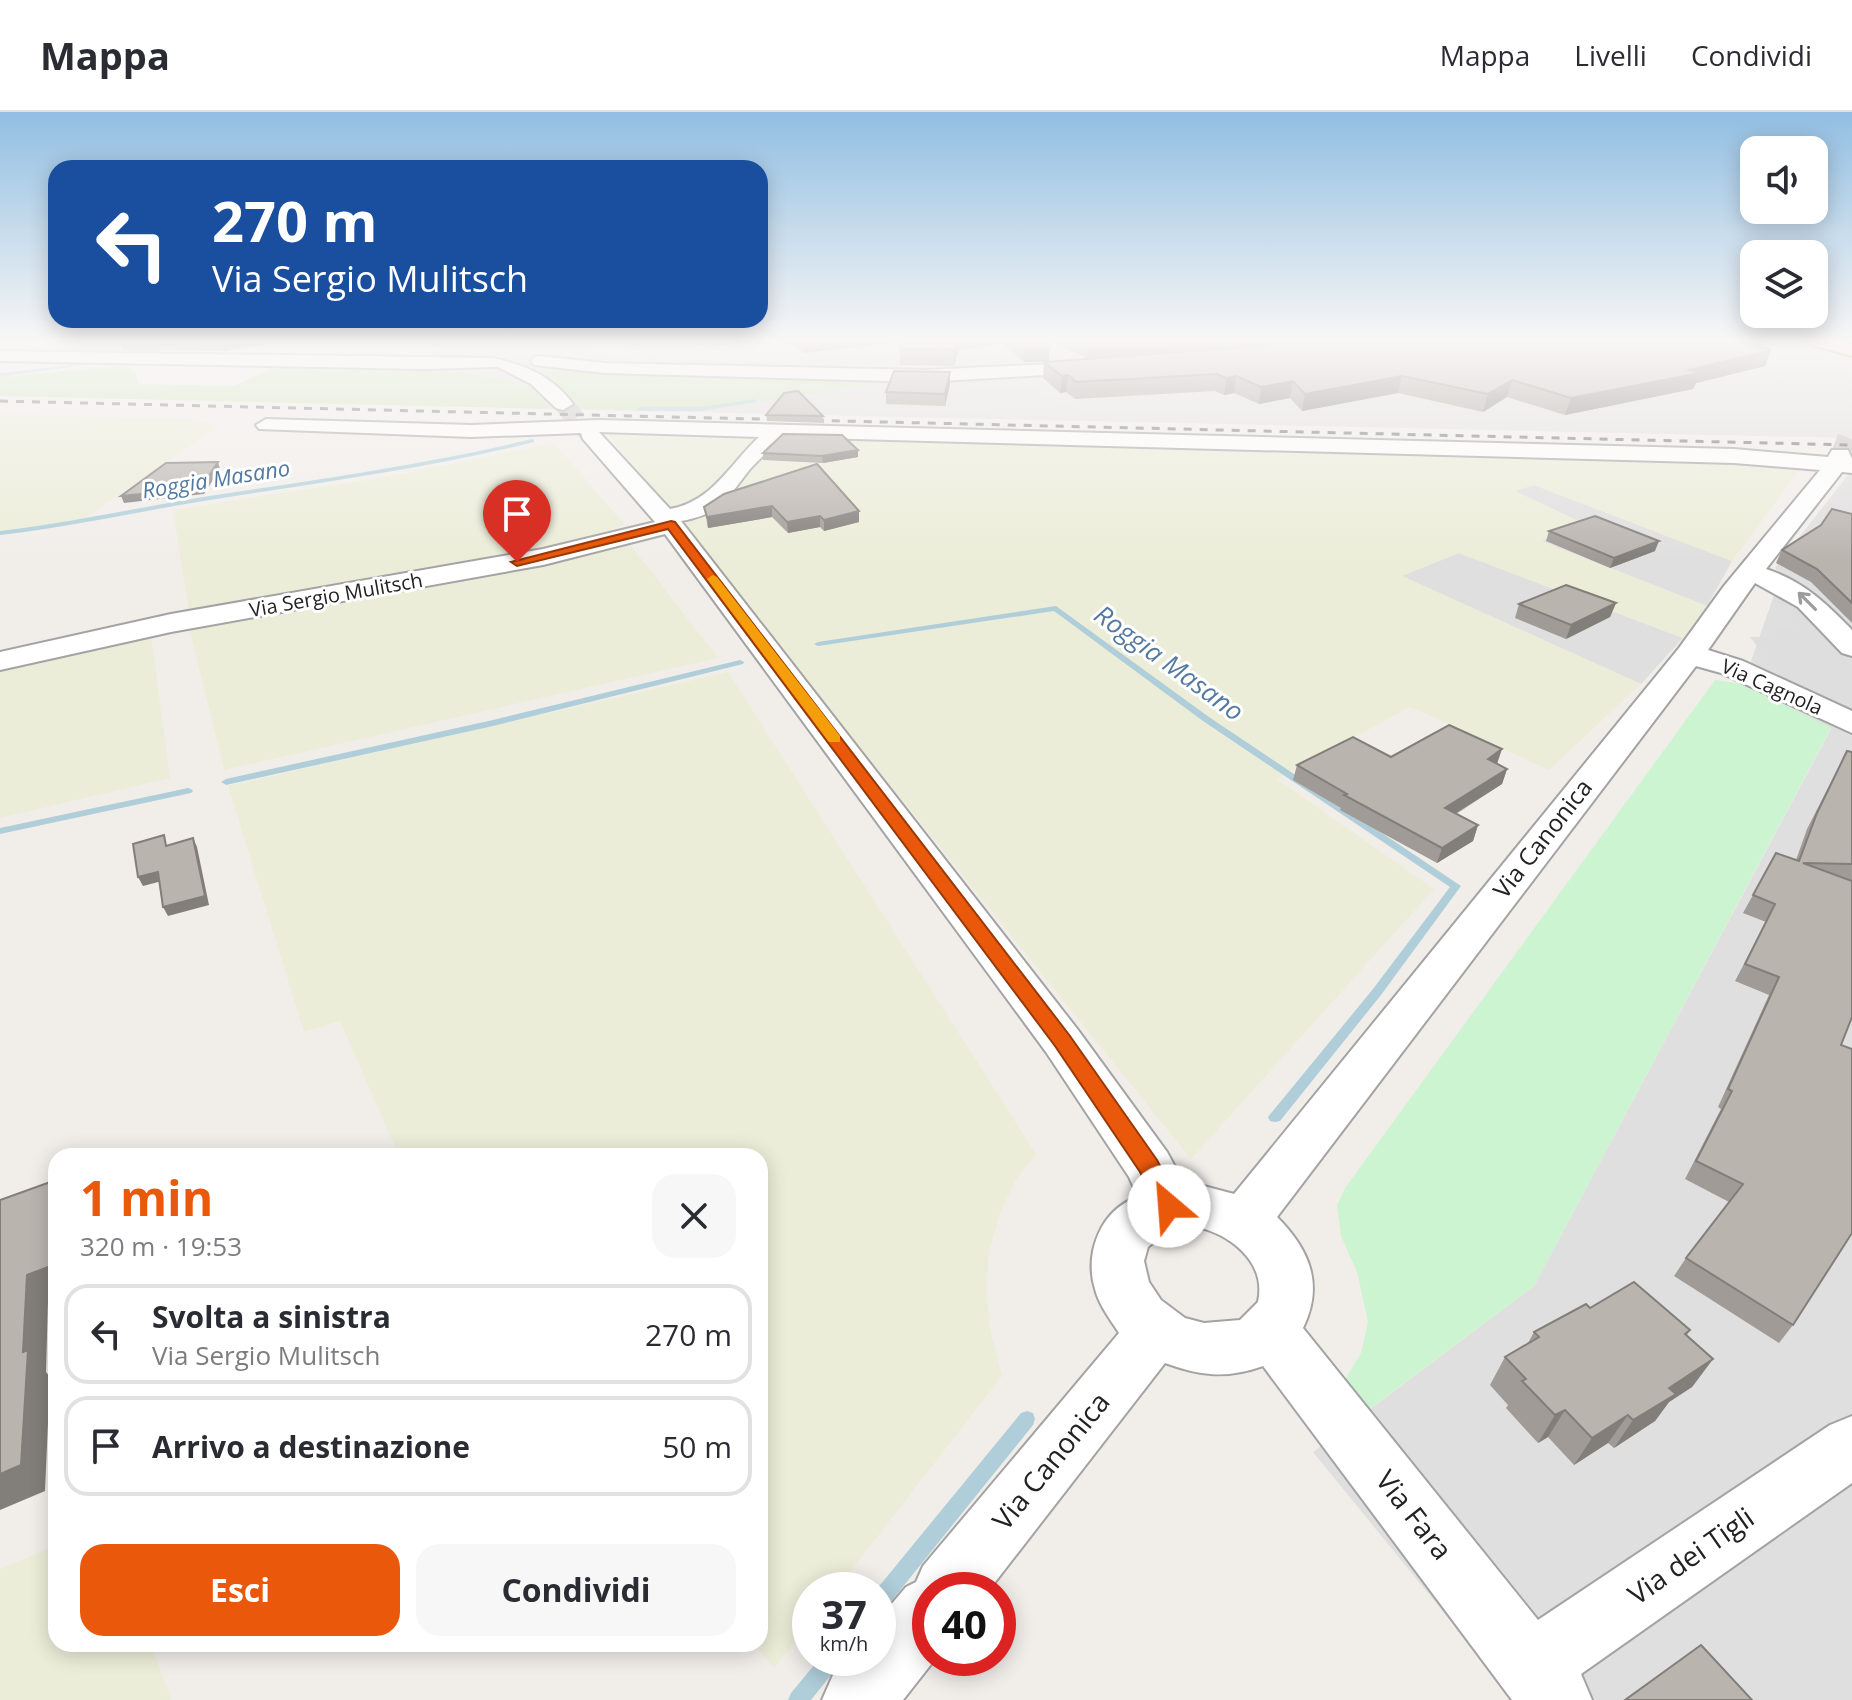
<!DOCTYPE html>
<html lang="it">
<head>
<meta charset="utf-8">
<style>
	:root { --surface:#fff; --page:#f7f7f7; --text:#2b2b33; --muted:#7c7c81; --line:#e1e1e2; --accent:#ea580c }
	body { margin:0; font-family:"Open Sans",sans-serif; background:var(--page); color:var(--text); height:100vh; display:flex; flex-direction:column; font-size:30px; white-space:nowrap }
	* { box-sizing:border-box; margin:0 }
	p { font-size:26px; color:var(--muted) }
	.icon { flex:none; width:44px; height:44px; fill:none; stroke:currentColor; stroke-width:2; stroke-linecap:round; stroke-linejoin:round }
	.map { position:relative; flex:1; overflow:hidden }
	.panel { position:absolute; left:48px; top:1036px; width:720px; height:504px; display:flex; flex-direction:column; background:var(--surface); border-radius:24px; box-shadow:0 4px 20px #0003 }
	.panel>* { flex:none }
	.hud { position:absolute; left:48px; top:48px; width:720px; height:168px; border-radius:24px; box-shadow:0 4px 20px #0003; background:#1a4fa0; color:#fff; overflow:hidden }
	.fabs { position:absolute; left:1740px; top:24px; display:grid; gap:16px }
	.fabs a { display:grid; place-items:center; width:88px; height:88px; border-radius:16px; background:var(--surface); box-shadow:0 4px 20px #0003; font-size:40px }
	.speed { position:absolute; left:792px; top:1460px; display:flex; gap:16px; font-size:40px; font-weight:700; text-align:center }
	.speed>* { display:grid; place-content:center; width:104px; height:104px; border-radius:50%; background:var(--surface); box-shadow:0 4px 20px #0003; line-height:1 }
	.speed small { font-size:20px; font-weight:400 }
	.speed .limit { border:12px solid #d22; background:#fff; color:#111 }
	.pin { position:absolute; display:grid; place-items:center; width:68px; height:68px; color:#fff; margin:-82px -34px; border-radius:50% 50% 50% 0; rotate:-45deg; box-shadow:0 0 8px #0007 }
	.pin .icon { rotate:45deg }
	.me { position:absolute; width:88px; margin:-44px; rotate:333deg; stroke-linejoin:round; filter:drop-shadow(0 0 6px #0008) }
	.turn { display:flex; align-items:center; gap:28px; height:168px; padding:0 32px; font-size:36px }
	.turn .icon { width:104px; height:104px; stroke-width:2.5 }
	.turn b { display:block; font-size:56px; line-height:68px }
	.round { display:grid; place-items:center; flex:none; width:84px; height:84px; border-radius:24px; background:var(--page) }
	.summary { display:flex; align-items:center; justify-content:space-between; height:136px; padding:0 32px }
	h1 { font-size:48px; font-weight:700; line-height:60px; color:var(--accent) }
	.cta { display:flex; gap:16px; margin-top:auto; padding:16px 32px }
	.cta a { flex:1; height:92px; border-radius:24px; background:var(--accent); color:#fff; font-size:32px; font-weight:700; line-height:92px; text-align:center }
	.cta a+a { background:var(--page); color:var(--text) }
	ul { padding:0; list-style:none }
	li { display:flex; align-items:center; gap:24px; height:100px; margin:0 16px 12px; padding:0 16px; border:4px solid var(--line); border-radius:24px }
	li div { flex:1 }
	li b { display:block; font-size:30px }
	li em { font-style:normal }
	header { display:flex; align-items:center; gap:48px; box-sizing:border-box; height:112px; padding:0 40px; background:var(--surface); border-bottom:2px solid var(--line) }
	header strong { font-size:38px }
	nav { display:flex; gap:44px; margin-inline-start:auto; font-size:28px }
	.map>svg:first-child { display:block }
</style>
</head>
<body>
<header>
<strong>Mappa</strong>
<nav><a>Mappa</a><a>Livelli</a><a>Condividi</a></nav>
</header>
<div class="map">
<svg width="1852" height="1588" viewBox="0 0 1852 1588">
	<rect width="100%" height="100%" fill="#f1eeea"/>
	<g fill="#e0dfdf" fill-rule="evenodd">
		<path d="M118 227H565L580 231 595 243 649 251 617 227H1852V326L549 297 533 278 508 268 462 260 0 249V239L114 241ZM546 261 890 269 740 292 565 282Z"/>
		<path d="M1852 358V1588H1515L1313 1340 1534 1174 1831 617 1743 572 1781 463 1775 456Z"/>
		<path d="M1534 373 1732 449 1707 494 1541 429 1580 410 1514 379Z"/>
		<path d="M1459 441 1683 526 1641 572 1401 464Z"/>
	</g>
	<g fill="#ebedd8">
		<path d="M0 302 193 307 219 314 83 407 0 419Z"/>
		<path d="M606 320 1802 354 1732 449 1534 373 1515 379 1581 410 1542 429 1707 494 1683 526 1459 441 1402 464 1641 572 1549 658 1410 595 1277 667 1434 777 1191 1047Z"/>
		<path d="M554 331 625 413 536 439 189 500 173 398 402 362Z"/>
		<path d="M630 432 718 546 224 658 189 515 451 471Z"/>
		<path d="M151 523 170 666 0 706V558Z"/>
		<path d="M728 560 1036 1042 1014 1071 999 1104 989 1140 986 1179 991 1221 1002 1264 836 1478H810V1511L774 1557 755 1532H760V1044H399L340 909 304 920 228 674Z"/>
		<path d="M56 1433V1532H151L171 1588H0V1457Z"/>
	</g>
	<g fill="#cce4b6">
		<path d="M0 227H118L114 241 0 239Z"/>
		<path d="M128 253 136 262 138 272 235 274 272 255 462 260 509 268 534 278 549 297 0 284V265Z"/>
		<path d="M550 253 896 268 698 300 573 297 565 282 541 257Z"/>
	</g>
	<g fill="#cdf4d1">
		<path d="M181 227 193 230 432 231 436 238 404 247 114 241Z"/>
		<path d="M565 227H617L650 251C631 251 610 250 592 242 581 236 578 230 565 227Z"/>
		<path d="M1715 568 1743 572 1831 616 1534 1174 1360 1304 1340 1276 1361 1241 1368 1210 1357 1160 1341 1124 1337 1093 1345 1076Z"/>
	</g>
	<g fill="#dedede">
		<path d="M656 239 793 241 819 256 684 253 675 252Z"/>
		<path d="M1010 265 1077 298 995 297 944 268Z"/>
		<path d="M1773 485 1795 489 1852 550V593L1807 582 1783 568 1750 525H1772L1764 513 1796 514Z"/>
	</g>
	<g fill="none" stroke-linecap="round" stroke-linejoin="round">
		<g fill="#afced9" fill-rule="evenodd">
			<path d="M160 235 162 237 134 242 132 241Z"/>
			<path d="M87 251 85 253 0 265V261Z"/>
			<path d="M755 287 757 290 700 299H640L637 297 640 295H700Z"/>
			<path d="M532 327 534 328V330C425 357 315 371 204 389 136 400 69 415 0 423V419C68 411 136 396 203 385 314 368 424 353 532 327Z"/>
			<path d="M1056 494 1209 605 1461 774 1381 883 1280 1009 1275 1010 1270 1009 1268 1005 1373 877 1450 775 1203 609 1054 499 818 534 814 532 818 530Z"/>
			<path d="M740 548 744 550 743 552 493 614 226 673 221 670 226 667 493 608Z"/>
			<path d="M188 676 191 677 193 679 191 681 0 722V716Z"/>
			<path d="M1027 1299 1033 1301 1035 1307 1033 1313 885 1497 878 1499V1478H876L1021 1301Z"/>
			<path d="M820 1546H842L839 1553 811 1588H788L791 1581Z"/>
		</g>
		<g stroke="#c8c5c2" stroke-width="19" stroke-dasharray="19 10" stroke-linecap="butt">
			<path d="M563 292 590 323"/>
			<path d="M1840 343 1848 323"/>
		</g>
		<defs>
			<g id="minor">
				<path d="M0 239 493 246C524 253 553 264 573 292L563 298 556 296 531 272 498 255 422 257 0 249Z"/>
				<path d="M540 244 605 251 925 258 1095 250 1104 255 1095 260 925 270 605 261 534 253 531 249 534 245Z"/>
				<path d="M266 307 471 313 599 308 1734 337 1828 345 1832 338H1848L1852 347V361L1842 360 1766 457C1803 469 1826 491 1852 518V544L1842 541 1798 495 1755 471 1708 538 1743 549 1852 599V621L1721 561 1696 554 1277 1105C1310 1138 1324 1173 1303 1216L1538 1508 1830 1313 1852 1304V1371L1581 1562 1592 1588H1512L1263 1254C1226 1267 1201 1264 1165 1251L989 1478H930V1546H936L903 1588H822L833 1563 846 1546H878V1508L906 1475 916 1470 923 1454 1119 1221C1110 1207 1099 1193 1095 1177 1084 1141 1101 1097 1138 1085L1129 1065 1046 940 665 422 543 453 171 520 0 558V540L171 502 543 437 655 410 583 327 581 321 471 325 259 317 256 313ZM599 320 759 325C730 352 712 390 670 397ZM782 325 1734 351 1820 358 1724 474 1679 536 1234 1082 1200 1073H1185L1167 1040 1078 918 681 409C722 402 727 386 750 357 760 346 772 336 782 325ZM1193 1114C1229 1121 1267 1149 1258 1190L1240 1208 1204 1211 1185 1206 1161 1188 1149 1170 1144 1149 1148 1135 1165 1121Z"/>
			</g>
			<path id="major" d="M1803 227H1834L1852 232V244L1805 231Z"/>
		</defs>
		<use href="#minor" stroke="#a3a3a3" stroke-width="4"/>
		<use href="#major" stroke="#8d6712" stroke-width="4"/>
		<use href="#minor" fill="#fff" fill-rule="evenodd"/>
		<use href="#major" fill="#f2d6ad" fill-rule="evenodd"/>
		<path stroke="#707070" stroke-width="3" stroke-dasharray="8 8" stroke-linecap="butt" d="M0 289 1852 333"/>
	</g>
	<g fill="#a09b96">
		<path d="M119 227H297L224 239 123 238Z"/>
		<path d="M641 227H761L720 233 715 230 698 233 694 230 649 232Z"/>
		<path d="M781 227H1039L1049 249 1024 250 1002 232 958 238 954 254 900 253V237L903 230 804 241Z"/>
		<path d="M1045 227H1346L1087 246Z"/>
		<path d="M1761 235 1765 254 1696 271 1693 277 1565 303 1507 285 1483 300 1398 281 1302 299 1290 286 1259 292 1234 281 1224 283 1215 279 1075 287 1066 280 1060 281 1043 266 1044 250Z"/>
		<path d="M950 260V272L945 294 886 292V280Z"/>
		<path d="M766 303 823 304 824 311 767 309Z"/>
		<path d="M858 338V345L823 351 763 348V341Z"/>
		<path d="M724 382 859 410 824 419 820 415 788 421 772 405 708 416 704 395Z"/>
		<path d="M1852 402V511L1811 470 1776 451 1782 438Z"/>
		<path d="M1549 419 1655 439 1610 456 1546 429Z"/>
		<path d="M1616 491 1610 505 1566 527 1515 506 1519 492Z"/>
		<path d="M1847 639 1852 640V905L1841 933 1793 1213 1779 1231 1674 1164 1686 1146 1729 1090 1685 1067 1721 997 1718 995 1769 883 1735 869 1766 810 1743 801 1776 741 1796 748 1807 717Z"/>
		<path d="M1391 645 1497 652 1507 657 1502 672 1456 702 1478 713 1473 729 1437 751 1340 698 1341 696 1293 668 1297 653Z"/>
		<path d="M1590 1196 1690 1218 1687 1223 1713 1247 1692 1275 1669 1290 1655 1309 1614 1336 1608 1331 1574 1353 1548 1325 1538 1331 1506 1296 1508 1293 1490 1273 1505 1245 1528 1231 1534 1220Z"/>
	</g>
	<g fill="#827e7a">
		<path d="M234 227H297L224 239 221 229Z"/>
		<path d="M697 227H715V230L698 233Z"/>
		<path d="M719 227H761L720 233Z"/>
		<path d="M804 227H909V229L804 241Z"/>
		<path d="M957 227H1002V232L958 238 954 254V238Z"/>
		<path d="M1131 227H1346L1087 246 1088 230Z"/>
		<path d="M1747 227H1764L1760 239 1736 229Z"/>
		<path d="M1050 233 1049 249 1024 250V234Z"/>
		<path d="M1771 238 1765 254 1696 271 1693 277 1565 303 1571 286Z"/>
		<path d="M950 260V272L945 294V282Z"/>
		<path d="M1068 263 1066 280 1060 281 1062 264Z"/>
		<path d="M1236 264 1234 281 1224 283 1226 266Z"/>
		<path d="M1402 264 1398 281 1302 299 1305 282Z"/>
		<path d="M1512 268 1507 285 1483 300 1488 282Z"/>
		<path d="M1293 269 1290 286 1259 292 1261 275Z"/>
		<path d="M858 338V345L823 351 822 344Z"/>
		<path d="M218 350 220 357 204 382 124 391 121 384Z"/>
		<path d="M772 394V405L708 416 707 405Z"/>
		<path d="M859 399V410L824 419V408Z"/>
		<path d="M820 404V415L788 421 787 410Z"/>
		<path d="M1659 429 1655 439 1610 456 1614 446Z"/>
		<path d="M1616 491 1610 505 1566 527 1571 513Z"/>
		<path d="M1502 637 1497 652 1488 647Z"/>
		<path d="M1507 657 1502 672 1440 711 1445 696Z"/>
		<path d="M1478 713 1473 729 1437 751 1442 736Z"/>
		<path d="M193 726 197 735 209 793 168 804 163 795Z"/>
		<path d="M158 760 162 769 143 774 138 765Z"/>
		<path d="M56 1152V1187L48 1190 46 1260 50 1265 45 1379 0 1398V1362L23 1240 27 1163Z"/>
		<path d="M1713 1247 1692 1275 1669 1290 1655 1309 1614 1336 1633 1308 1669 1276Z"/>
		<path d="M1565 1298 1548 1325 1538 1331 1555 1303Z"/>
		<path d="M1628 1303 1608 1331 1574 1353 1592 1326Z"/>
	</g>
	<g fill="#bab4af" stroke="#827e7a" stroke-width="2">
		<path d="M119 227H234L221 229Z"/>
		<path d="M904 227H957L954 238 900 237Z"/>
		<path d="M1015 227H1039L1050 233 1024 234Z"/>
		<path d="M1081 227H1131L1088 230Z"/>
		<path d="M1360 227H1747L1736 229 1771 238 1689 258 1700 261 1571 286 1512 268 1488 282 1402 264 1305 282 1293 269 1261 275 1236 264 1226 266 1217 262 1076 270 1068 263 1062 264 1044 250Z"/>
		<path d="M894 259 950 260 945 282 886 280Z"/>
		<path d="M798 279 823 304 766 303 784 281Z"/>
		<path d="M783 322 842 323 858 338 822 344 763 341Z"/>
		<path d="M218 350 201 376 121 384 166 351Z"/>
		<path d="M817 352 859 399 824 408 820 404 787 410 772 394 707 405 704 395 724 382Z"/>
		<path d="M1832 397 1852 402V491L1817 457 1782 438 1821 413Z"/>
		<path d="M1595 404 1659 429 1614 446 1549 419Z"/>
		<path d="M1566 473 1616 491 1571 513 1519 492Z"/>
		<path d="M1449 613 1502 637 1488 647 1507 657 1445 696 1478 713 1442 736 1344 683 1347 682 1297 653 1353 625 1391 645Z"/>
		<path d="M1847 639 1852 640V752L1803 751 1852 769V905L1841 933 1852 937V1121L1793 1213 1686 1146 1743 1072 1696 1049 1732 979 1728 977 1779 865 1745 852 1775 792 1753 783 1776 741 1799 749 1817 701Z"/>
		<path d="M164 723 166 734 193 726 205 784 163 795 158 760 138 765 133 732Z"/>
		<path d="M56 1068V1152L27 1163 23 1240 28 1238 21 1353 0 1362V1088Z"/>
		<path d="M1634 1170 1690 1218 1685 1222 1713 1247 1669 1276 1676 1282 1633 1308 1628 1303 1592 1326 1565 1298 1555 1303 1522 1269 1526 1267 1505 1245 1539 1225 1534 1220 1586 1192 1590 1196Z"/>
		<path d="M1701 1533 1752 1588H1625Z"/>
	</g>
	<defs><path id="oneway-shaft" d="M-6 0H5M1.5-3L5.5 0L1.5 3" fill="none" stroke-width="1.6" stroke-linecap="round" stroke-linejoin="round" transform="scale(2)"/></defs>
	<use stroke="#9c9c9c" href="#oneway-shaft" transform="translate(1807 489) rotate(-135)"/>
	<linearGradient id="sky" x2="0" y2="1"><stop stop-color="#91bee2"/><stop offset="0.51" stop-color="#f9f7f6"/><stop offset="1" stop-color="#f9f7f6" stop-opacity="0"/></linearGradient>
	<rect width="1852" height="449" fill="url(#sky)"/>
	<path fill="#ea580c" stroke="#983908" stroke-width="2" d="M671 409 675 410 1070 924 1157 1048 1181 1094 1177 1101 1169 1104 1160 1101 1140 1060 1055 934 668 417 517 454 511 450Z"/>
	<path fill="#f59e0b" d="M713 463 717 465 840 624V630H829L707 467Z"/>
	<g text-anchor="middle" stroke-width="6" stroke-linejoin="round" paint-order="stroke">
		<g font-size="20" fill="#222" stroke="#fff">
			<text transform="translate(336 483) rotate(-10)" y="7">Via Sergio Mulitsch</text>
			<text transform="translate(1772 575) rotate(24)" y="7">Via Cagnola</text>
		</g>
		<g font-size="22" font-style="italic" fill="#5479a0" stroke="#fff">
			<text transform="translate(216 367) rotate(-9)" y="8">Roggia Masano</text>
		</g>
		<g font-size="24" fill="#222" stroke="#fff">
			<text transform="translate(1543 727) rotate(-52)" y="8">Via Canonica</text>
		</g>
		<g font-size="26" font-style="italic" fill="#5479a0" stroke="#fff">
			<text transform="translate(1169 551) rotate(36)" y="9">Roggia Masano</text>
		</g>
		<g font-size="28" fill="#222" stroke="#fff">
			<text transform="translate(1051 1349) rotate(-51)" y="10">Via Canonica</text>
			<text transform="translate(1414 1403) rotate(52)" y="10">Via Fara</text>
			<text transform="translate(1691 1444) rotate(-35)" y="10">Via dei Tigli</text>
		</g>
	</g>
</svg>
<div class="fabs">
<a><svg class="icon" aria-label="sound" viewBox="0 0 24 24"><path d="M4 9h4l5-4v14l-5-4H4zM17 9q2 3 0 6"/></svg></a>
<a><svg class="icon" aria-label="layers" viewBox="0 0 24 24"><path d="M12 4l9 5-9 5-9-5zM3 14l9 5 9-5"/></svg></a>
</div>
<div class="speed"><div>37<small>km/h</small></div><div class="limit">40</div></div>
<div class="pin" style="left:517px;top:450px;background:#d93025"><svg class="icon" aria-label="arrive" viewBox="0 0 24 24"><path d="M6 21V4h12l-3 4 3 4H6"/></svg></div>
<svg class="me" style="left:1169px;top:1094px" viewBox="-20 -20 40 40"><circle r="19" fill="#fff"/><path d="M0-13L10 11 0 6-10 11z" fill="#ea580c"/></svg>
<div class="hud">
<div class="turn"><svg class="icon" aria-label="left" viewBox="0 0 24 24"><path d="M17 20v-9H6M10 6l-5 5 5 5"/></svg><div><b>270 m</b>Via Sergio Mulitsch</div></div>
</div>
<section class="panel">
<div class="summary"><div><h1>1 min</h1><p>320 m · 19:53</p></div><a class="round"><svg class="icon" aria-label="close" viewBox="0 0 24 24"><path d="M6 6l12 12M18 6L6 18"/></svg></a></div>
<ul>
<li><svg class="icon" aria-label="left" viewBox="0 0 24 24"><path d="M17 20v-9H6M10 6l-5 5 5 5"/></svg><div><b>Svolta a sinistra</b><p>Via Sergio Mulitsch</p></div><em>270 m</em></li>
<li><svg class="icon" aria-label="arrive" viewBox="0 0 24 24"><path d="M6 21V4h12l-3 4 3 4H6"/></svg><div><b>Arrivo a destinazione</b></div><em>50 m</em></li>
</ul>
<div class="cta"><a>Esci</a><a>Condividi</a></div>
</section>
</div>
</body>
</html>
